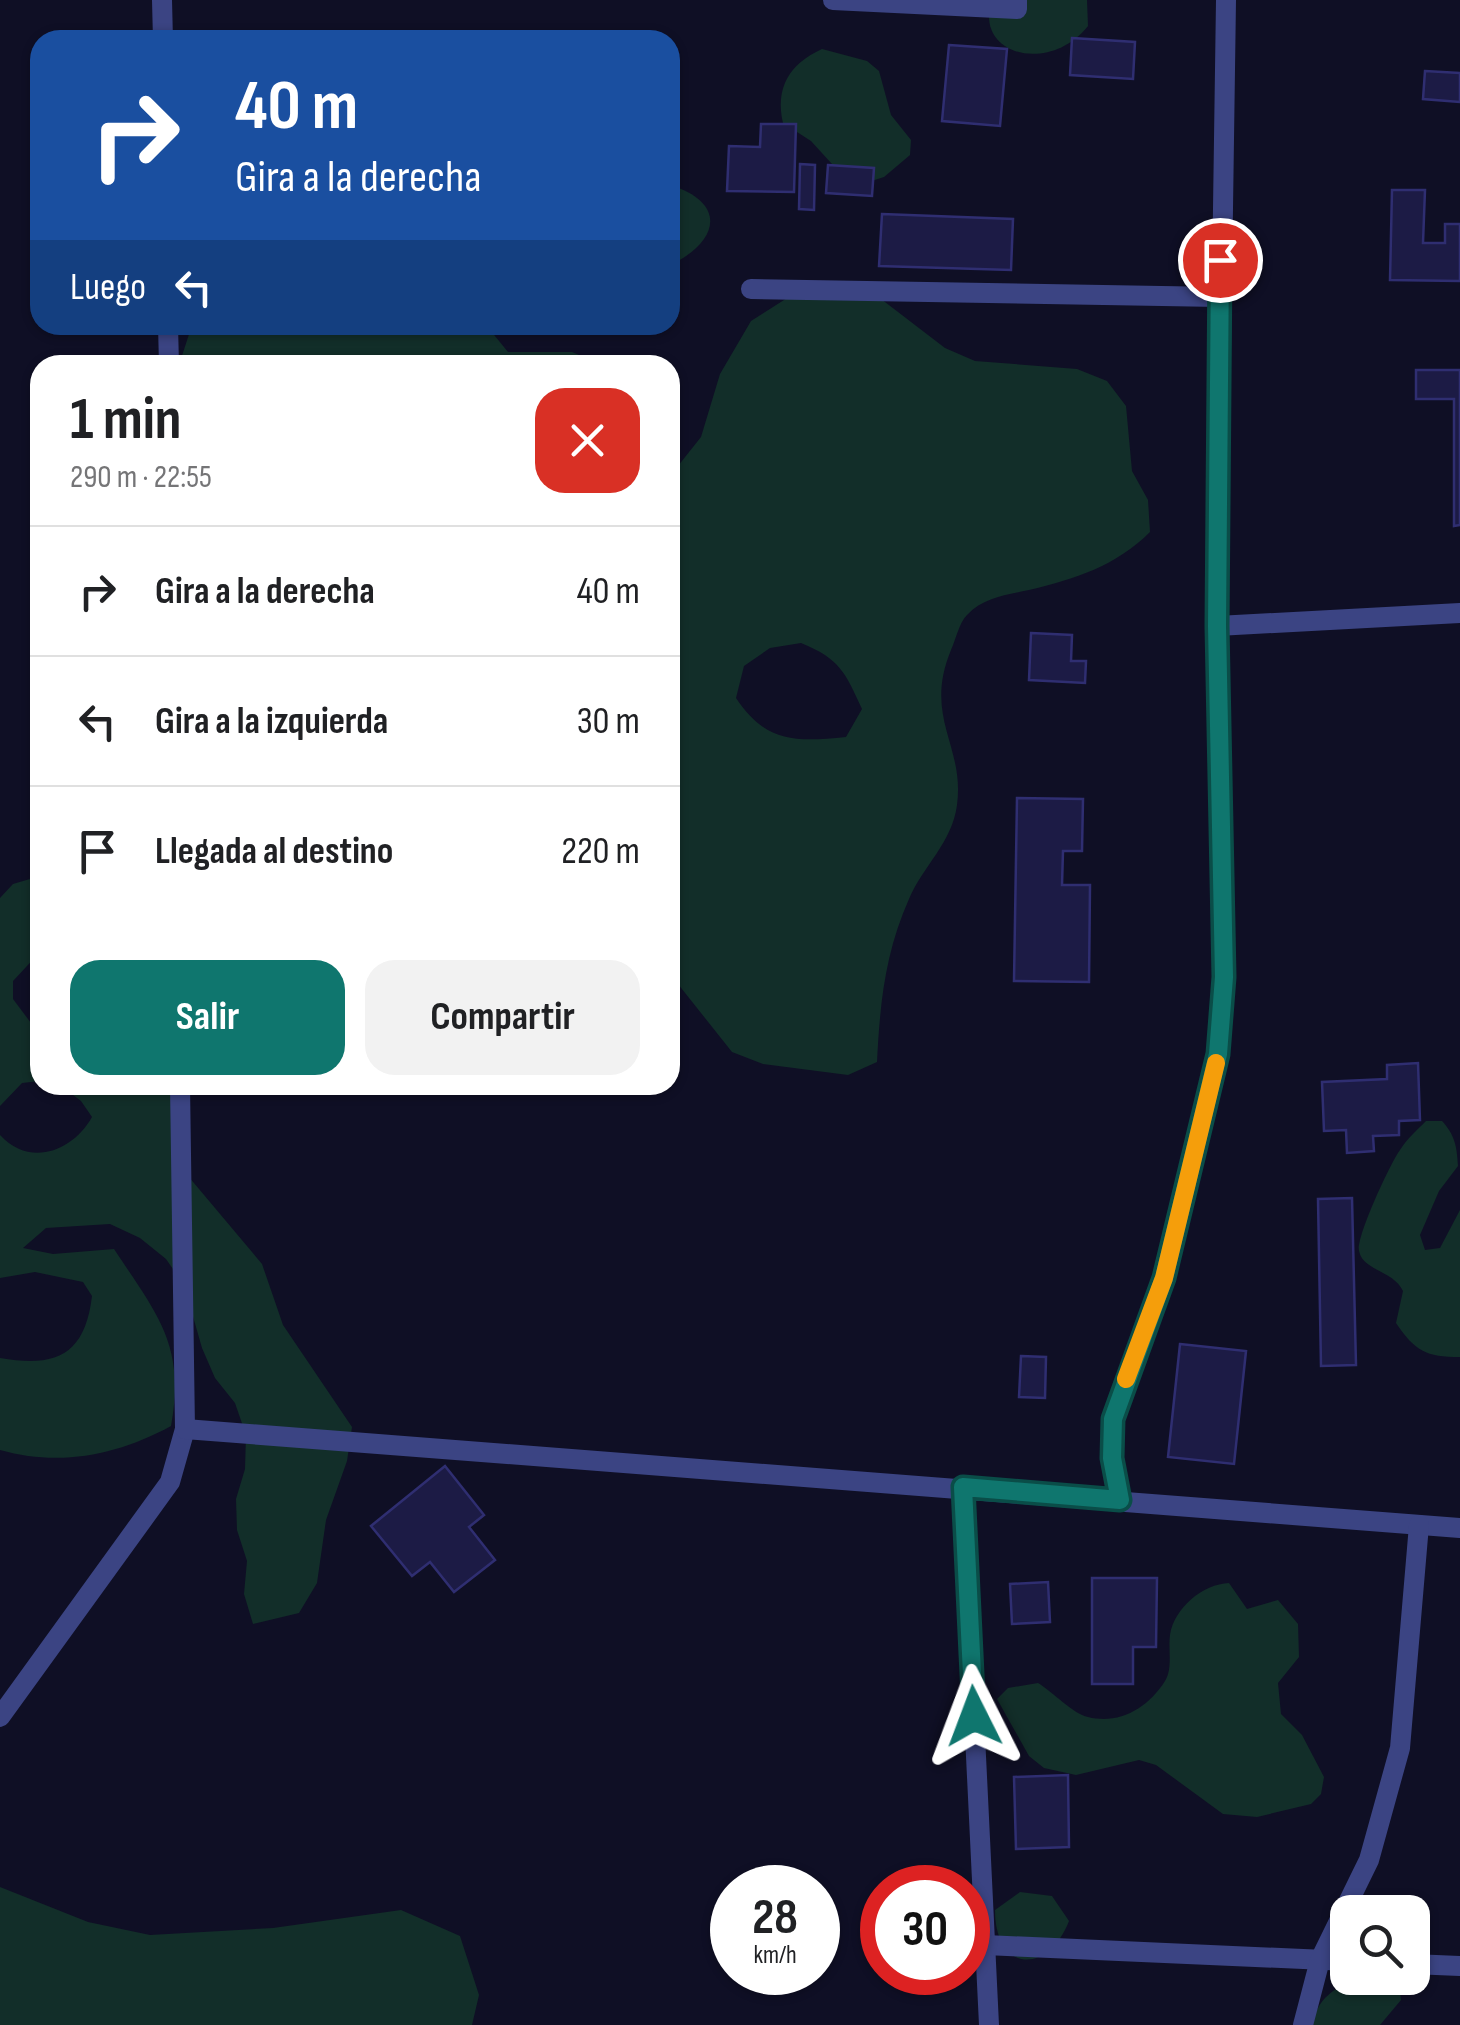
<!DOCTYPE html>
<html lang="es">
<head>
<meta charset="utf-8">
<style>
	:root { --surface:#fff; --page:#f2f2f2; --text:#202124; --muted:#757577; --line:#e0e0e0; --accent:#0f766e }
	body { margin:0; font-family:"Sofia Sans Condensed",sans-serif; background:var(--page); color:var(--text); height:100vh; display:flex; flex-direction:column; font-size:38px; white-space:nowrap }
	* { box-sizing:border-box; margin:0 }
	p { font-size:32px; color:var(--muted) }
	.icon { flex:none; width:55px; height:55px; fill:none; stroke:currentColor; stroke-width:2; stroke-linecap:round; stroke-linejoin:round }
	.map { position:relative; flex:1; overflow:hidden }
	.panel { position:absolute; left:30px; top:355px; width:650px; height:740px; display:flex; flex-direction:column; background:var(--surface); border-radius:30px; box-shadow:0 2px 8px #0004 }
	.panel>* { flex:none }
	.banner { position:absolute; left:30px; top:30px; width:650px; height:305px; border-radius:30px; box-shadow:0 2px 8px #0004; background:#1a4fa0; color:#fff; overflow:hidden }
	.controls { position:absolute; left:1330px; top:1895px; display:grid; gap:20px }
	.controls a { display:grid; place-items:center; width:100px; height:100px; border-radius:20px; background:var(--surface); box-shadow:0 2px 8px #0004; font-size:50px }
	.speed { position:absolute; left:710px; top:1865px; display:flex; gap:20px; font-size:50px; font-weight:700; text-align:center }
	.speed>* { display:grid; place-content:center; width:130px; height:130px; border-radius:50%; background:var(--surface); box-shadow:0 2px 8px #0004; line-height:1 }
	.speed small { font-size:25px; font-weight:400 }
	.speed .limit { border:15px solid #d22; background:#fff; color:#111 }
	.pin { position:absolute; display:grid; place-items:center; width:85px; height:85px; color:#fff; margin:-42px; border:5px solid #fff; border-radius:50%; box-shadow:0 2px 10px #0007 }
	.me { position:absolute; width:110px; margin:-55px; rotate:357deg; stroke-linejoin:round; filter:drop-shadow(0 0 8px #0008) }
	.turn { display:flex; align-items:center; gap:35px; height:210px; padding:0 40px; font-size:45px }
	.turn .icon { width:130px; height:130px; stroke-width:2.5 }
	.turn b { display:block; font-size:70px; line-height:85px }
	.then { display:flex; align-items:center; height:95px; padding:0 40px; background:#0003; gap:20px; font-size:38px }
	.round { display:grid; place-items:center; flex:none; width:105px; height:105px; border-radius:30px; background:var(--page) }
	.headline { display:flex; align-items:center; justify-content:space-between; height:170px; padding:0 40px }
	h1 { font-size:60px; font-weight:700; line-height:75px }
	.cta { display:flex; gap:20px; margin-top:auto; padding:20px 40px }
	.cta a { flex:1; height:115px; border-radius:30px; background:var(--accent); color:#fff; font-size:40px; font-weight:700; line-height:115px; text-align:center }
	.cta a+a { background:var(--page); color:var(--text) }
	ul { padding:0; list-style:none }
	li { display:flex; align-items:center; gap:30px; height:130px; padding:0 40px; border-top:2px solid var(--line) }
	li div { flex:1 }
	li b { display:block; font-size:38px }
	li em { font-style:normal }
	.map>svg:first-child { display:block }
</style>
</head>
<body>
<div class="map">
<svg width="1460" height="2025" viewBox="0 0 1460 2025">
	<rect width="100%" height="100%" fill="#0f0f25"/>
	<g fill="#122e29" fill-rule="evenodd">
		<path d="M992 0H1087L1088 26C1049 75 973 55 992 0Z"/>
		<path d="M822 49 867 61 879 71 891 115 911 140 910 155 884 177 853 187 811 141 783 123C775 88 789 64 822 49Z"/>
		<path d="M670 185C728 203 719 242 670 265Z"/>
		<path d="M806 286 868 289 945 348 975 361 1077 369 1107 381 1126 406 1132 471 1148 500 1150 532C1116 566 1075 579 1029 590 1006 595 984 597 967 615 959 623 956 639 951 650 923 718 965 745 957 805 952 843 923 866 909 899 885 953 880 1003 877 1062L848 1075 763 1064 732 1052 670 974V476L701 437 720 374 751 321ZM801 643C840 659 845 672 862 709L846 737C795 742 766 743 736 698L744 666 770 648Z"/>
		<path d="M192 325H486L508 352H572L603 365H179Z"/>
		<path d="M40 876V952L13 981V999L31 1023 40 1024V1081L22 1083 0 1106V898L13 884Z"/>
		<path d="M60 1085H172L183 1170 262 1264 283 1325 352 1427 347 1461 326 1520 317 1583 299 1613 253 1624 244 1594 247 1561 237 1530 236 1499 245 1469 246 1435 235 1403 215 1378 202 1348 184 1285 166 1259 140 1238 110 1224 46 1228 23 1248 53 1254 114 1249C157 1314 186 1345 171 1426 118 1455 60 1467 0 1450V1358C56 1368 85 1355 92 1296L83 1282 35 1272 0 1278V1135C30 1168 73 1151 92 1117L81 1101Z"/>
		<path d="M1426 1121H1442C1455 1135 1457 1147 1458 1166L1439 1191 1420 1235 1425 1250 1440 1248 1460 1210V1357C1426 1357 1415 1351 1396 1323L1403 1291C1393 1270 1363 1271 1359 1251 1356 1237 1390 1164 1400 1150 1407 1139 1417 1130 1426 1121Z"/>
		<path d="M1229 1583 1247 1609 1278 1600 1298 1624 1299 1657 1278 1683 1281 1714 1302 1735 1324 1777 1321 1794 1311 1804 1257 1817 1223 1814 1156 1765 1139 1760 1076 1775 1044 1768 1029 1756 997 1699 1008 1688 1038 1683C1053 1692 1073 1714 1088 1717 1119 1725 1148 1708 1165 1681 1173 1668 1168 1649 1170 1635 1174 1608 1203 1584 1229 1583Z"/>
		<path d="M0 1887 88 1922 150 1935 273 1928 401 1910 460 1936 479 1995 472 2025H0Z"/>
		<path d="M1020 1892 1052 1896 1069 1921C1048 1975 995 1973 995 1910Z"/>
		<path d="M1360 1978H1390L1399 1984 1401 2000 1380 2025H1312C1317 1998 1336 1986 1360 1978Z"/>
	</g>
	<g fill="#1c1b45" stroke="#2f2e71" stroke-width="2.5">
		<path d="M1072 38 1135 42 1133 79 1070 75Z"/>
		<path d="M949 45 1007 49 1000 126 942 121Z"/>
		<path d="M1425 71 1460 73V102L1423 99Z"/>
		<path d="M761 124H796L794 192 727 191 729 146 760 147Z"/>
		<path d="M800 164 815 165 814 210 799 209Z"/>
		<path d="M828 165 874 168 872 196 826 193Z"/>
		<path d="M1392 190H1425L1423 243H1445V224H1460V281L1390 280Z"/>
		<path d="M882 214 1013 219 1011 270 879 266Z"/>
		<path d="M1416 370H1460V525L1454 526V399H1416Z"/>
		<path d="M1031 633 1072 635 1071 661H1086L1085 683 1029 680Z"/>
		<path d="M1017 798 1083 799 1082 851H1063L1062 885H1090L1089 982 1014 981Z"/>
		<path d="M1418 1063 1420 1120 1399 1121V1135L1373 1136 1374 1151 1347 1153 1346 1130 1324 1131 1322 1082 1387 1079V1065Z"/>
		<path d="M1352 1198 1356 1365 1321 1366 1318 1199Z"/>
		<path d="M1180 1344 1246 1351 1234 1464 1168 1457Z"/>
		<path d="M1021 1356 1046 1357 1045 1398 1019 1397Z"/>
		<path d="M445 1466 484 1515 469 1527 495 1560 454 1592 430 1562 412 1576 371 1526Z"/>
		<path d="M1092 1578H1157L1156 1647H1133V1684H1092Z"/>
		<path d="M1048 1582 1050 1622 1012 1624 1010 1584Z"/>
		<path d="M1068 1775 1069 1847 1016 1849 1014 1777Z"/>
	</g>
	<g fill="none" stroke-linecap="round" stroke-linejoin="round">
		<g stroke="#3b4483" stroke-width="20">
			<path d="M833 0 1017 9V0"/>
			<path d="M751 289 1220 297"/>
			<path d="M0 1717 170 1482 185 1429"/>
		</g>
		<g stroke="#3b4483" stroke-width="20">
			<path d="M162 0 163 40"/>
			<path d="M168 325 169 365"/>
			<path d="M1217 626 1460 613"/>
			<path d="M180 1085 185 1429 1460 1528"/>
			<path d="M963 1487 989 2025"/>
			<path d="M1120 1500 1112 1457 1113 1419 1164 1278 1218 1054 1225 977 1217 626 1226 0"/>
			<path d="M985 1945 1348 1961"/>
			<path d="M1412 1964 1460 1966"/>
			<path d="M1303 2025 1320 1960 1369 1860 1400 1748 1419 1525"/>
		</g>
	</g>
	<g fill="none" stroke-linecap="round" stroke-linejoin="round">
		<defs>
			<path id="route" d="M974 1716 963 1487 1120 1500 1112 1458 1113 1419 1164 1278 1218 1054 1224 977 1217 626 1220 260"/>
		</defs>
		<use href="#route" stroke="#0a4d48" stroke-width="25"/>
		<use href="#route" stroke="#0f766e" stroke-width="18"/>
		<path stroke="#f59e0b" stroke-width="18" d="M1126 1379 1164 1278 1216 1063"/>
	</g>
</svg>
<div class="controls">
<a><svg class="icon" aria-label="search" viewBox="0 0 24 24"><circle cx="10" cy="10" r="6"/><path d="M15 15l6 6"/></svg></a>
</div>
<div class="speed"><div>28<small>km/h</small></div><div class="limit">30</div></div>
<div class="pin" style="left:1220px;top:260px;background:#d93025"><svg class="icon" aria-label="arrive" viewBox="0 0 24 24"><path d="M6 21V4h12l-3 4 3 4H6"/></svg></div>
<svg class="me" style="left:974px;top:1716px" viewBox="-20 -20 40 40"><path d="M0-17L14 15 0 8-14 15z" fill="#0f766e" stroke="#fff" stroke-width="4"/></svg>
<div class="banner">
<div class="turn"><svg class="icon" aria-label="right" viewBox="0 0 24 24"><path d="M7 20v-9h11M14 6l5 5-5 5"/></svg><div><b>40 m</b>Gira a la derecha</div></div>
<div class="then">Luego<svg class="icon" aria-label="left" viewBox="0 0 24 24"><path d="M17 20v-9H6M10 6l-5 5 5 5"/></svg></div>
</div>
<section class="panel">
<div class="headline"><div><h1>1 min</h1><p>290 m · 22:55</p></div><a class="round" style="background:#d93025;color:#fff"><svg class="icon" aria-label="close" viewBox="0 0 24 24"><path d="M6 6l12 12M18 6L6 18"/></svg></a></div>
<ul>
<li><svg class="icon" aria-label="right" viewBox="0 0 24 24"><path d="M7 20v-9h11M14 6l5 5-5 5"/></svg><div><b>Gira a la derecha</b></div><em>40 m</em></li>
<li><svg class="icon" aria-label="left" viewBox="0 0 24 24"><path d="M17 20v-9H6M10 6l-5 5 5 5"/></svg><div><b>Gira a la izquierda</b></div><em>30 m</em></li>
<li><svg class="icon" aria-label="arrive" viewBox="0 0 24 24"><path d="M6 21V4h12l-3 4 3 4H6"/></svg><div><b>Llegada al destino</b></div><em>220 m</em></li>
</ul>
<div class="cta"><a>Salir</a><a>Compartir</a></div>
</section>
</div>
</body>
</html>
